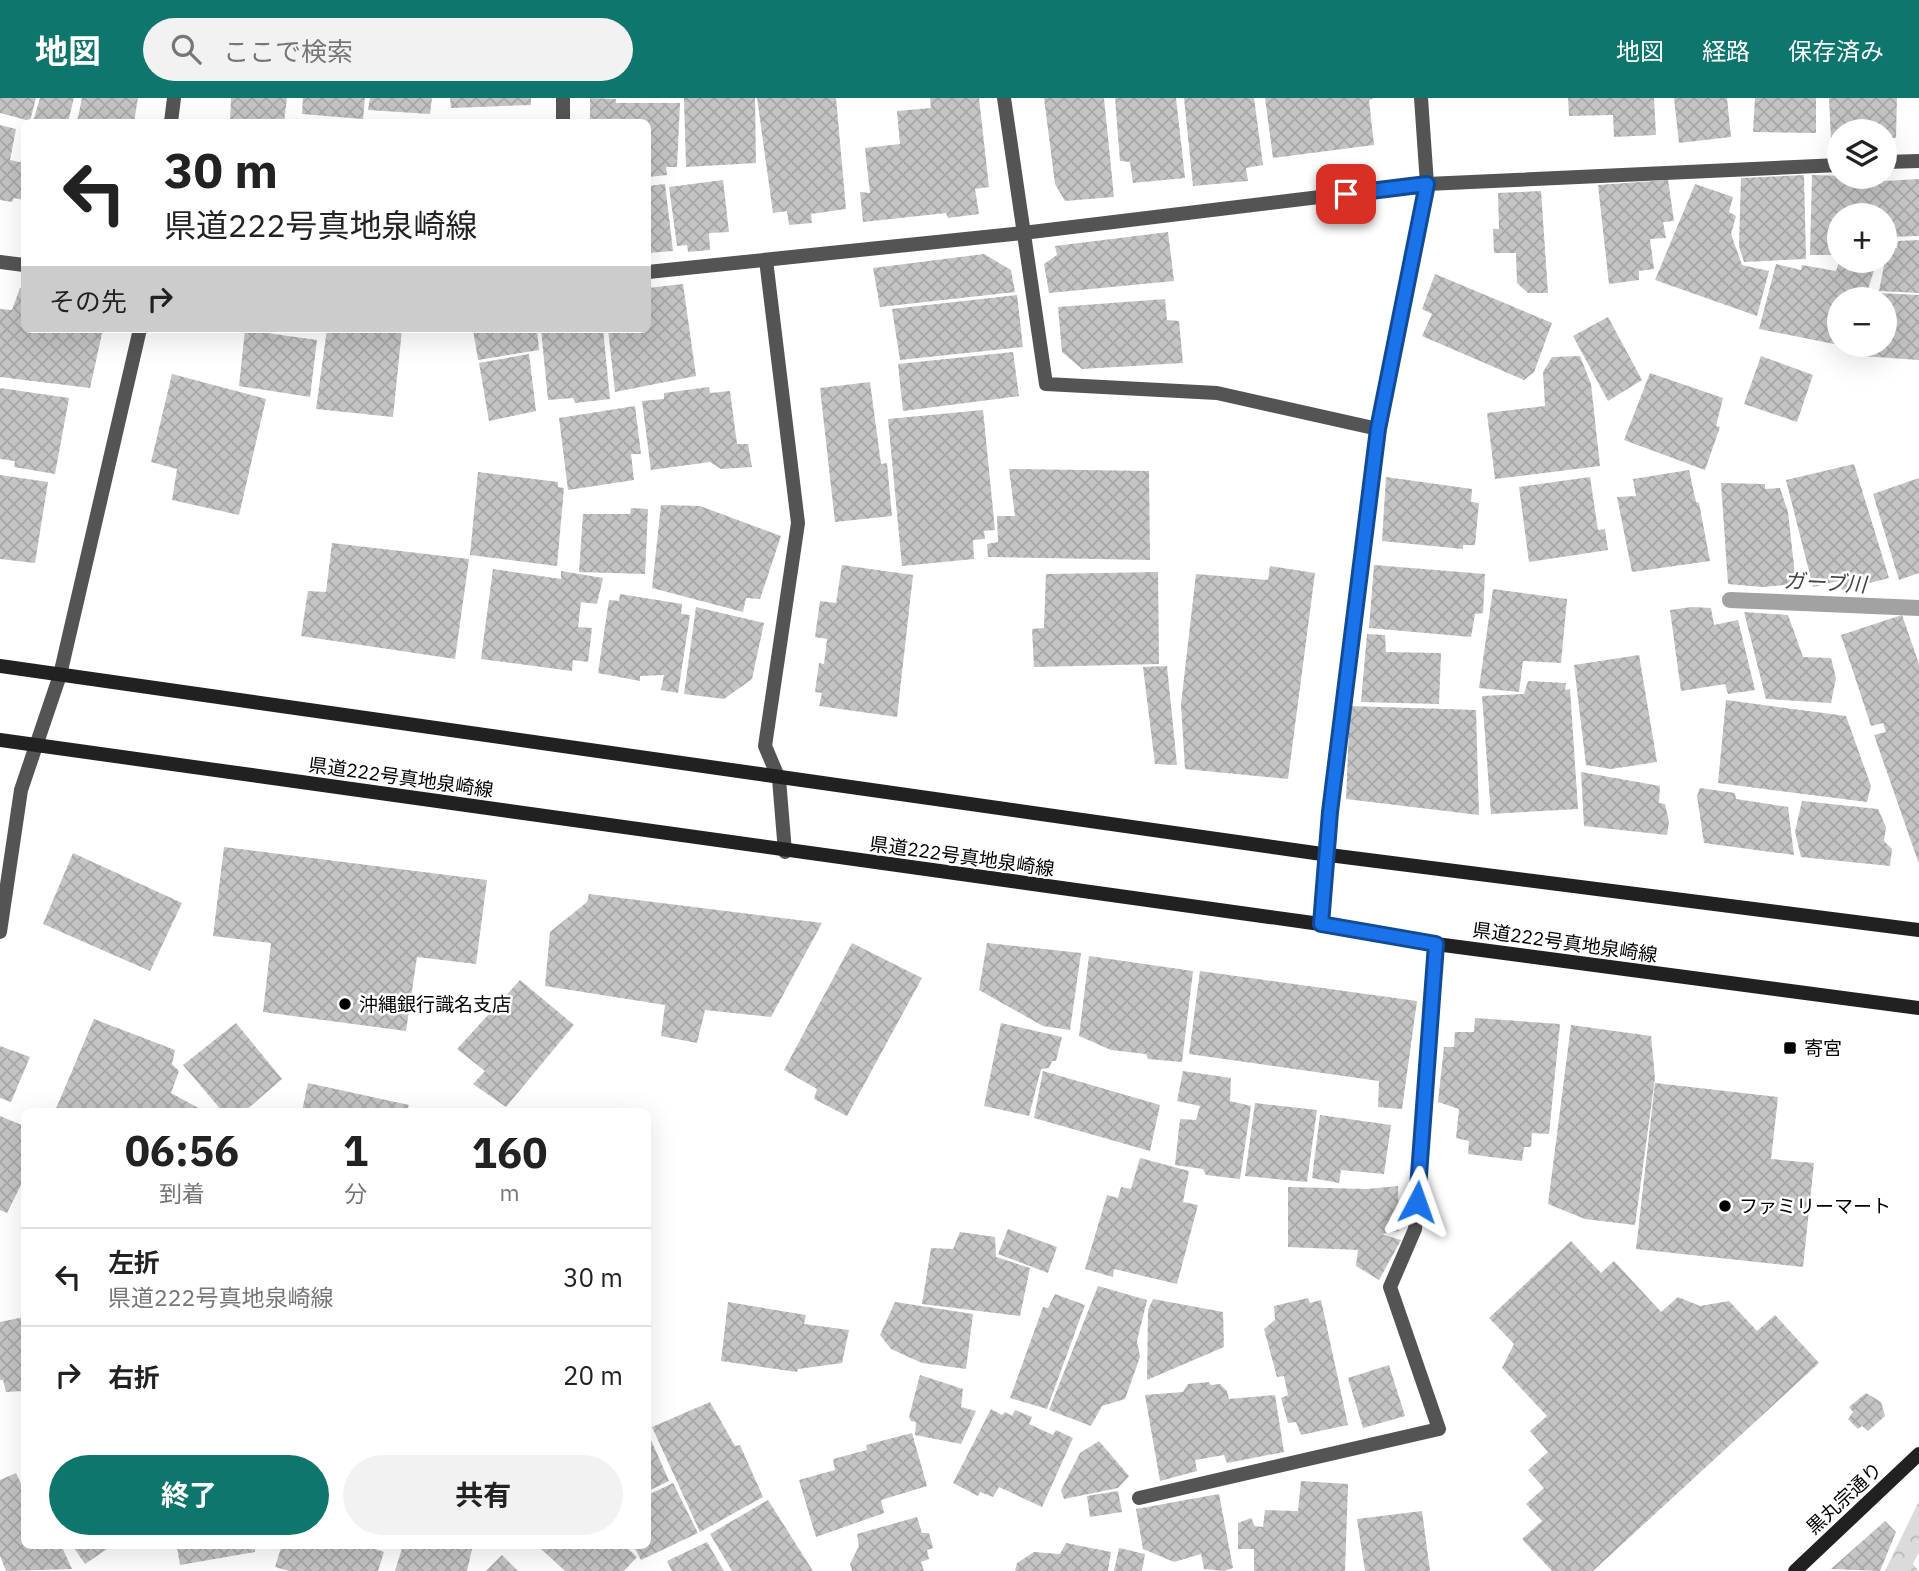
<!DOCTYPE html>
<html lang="ja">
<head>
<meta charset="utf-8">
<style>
	:root { --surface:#fff; --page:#f2f2f2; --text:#222; --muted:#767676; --line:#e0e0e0; --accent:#0f766e }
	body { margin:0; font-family:"IBM Plex Sans","Noto Sans JP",sans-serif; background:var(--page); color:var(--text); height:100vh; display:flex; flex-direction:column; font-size:26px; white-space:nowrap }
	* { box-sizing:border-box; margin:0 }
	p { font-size:23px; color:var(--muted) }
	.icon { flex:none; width:38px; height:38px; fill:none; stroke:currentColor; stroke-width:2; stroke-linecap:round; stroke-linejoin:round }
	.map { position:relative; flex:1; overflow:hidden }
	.sheet { position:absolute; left:21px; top:1010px; width:630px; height:441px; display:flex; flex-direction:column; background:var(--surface); border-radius:10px; box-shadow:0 7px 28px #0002 }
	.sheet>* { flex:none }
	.banner { position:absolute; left:21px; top:21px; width:630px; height:214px; border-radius:10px; box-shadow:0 7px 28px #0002; background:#fff; color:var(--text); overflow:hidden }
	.tools { position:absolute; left:1827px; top:21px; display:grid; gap:14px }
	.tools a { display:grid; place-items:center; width:70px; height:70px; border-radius:50%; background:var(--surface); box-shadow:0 7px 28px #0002; font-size:35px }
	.pin { position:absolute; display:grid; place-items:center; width:60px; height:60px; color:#fff; margin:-30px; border-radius:14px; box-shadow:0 4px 10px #0006 }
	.me { position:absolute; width:77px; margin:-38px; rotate:4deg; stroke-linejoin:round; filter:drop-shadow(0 0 5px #0008) }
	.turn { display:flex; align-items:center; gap:24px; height:147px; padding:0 28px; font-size:32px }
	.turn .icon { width:91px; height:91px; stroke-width:2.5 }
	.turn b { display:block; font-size:49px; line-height:60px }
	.then { display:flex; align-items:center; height:66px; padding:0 28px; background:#0003; gap:14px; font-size:26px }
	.eta { display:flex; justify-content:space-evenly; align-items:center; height:119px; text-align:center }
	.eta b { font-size:42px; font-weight:700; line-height:49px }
	.button { display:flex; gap:14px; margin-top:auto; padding:14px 28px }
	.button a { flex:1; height:80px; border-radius:42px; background:var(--accent); color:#fff; font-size:28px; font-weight:700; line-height:80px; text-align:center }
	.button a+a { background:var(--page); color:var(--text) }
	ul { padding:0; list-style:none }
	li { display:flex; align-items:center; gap:21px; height:98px; padding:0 28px; border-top:2px solid var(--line) }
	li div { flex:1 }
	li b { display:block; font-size:26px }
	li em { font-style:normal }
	header { display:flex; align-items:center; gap:42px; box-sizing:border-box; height:98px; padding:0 35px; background:var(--accent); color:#fff }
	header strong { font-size:33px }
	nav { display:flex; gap:38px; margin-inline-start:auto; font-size:24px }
	.search { width:490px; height:63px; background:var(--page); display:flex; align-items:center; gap:18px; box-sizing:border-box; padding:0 24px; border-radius:38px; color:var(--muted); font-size:26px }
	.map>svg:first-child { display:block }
</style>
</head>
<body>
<header>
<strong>地図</strong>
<div class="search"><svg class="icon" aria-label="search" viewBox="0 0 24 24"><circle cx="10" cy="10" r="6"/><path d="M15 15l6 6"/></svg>ここで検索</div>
<nav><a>地図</a><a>経路</a><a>保存済み</a></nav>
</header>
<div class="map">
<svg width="1919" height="1473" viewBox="0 0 1919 1473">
	<defs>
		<pattern id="forest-crowns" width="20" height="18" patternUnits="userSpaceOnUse" patternTransform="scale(1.75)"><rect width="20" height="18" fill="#dbdbdb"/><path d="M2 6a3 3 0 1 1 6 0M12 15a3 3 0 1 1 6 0" fill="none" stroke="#bababa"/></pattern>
		<pattern id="building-cross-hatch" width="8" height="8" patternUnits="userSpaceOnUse" patternTransform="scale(1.75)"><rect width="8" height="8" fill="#c4c4c4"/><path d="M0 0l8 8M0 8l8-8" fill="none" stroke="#a7a7a7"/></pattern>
	</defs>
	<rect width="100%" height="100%" fill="#fff"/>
	<path fill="url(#forest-crowns)" d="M1919 1403V1454L1913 1466 1919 1473H1885Z"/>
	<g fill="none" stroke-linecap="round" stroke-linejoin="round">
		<path stroke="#a2a2a2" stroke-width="16" d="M1730 502 1919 510"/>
	</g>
	<g fill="url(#building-cross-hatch)">
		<path d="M0 0H36L30 23 0 15Z"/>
		<path d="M40 0H74L68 24H33Z"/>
		<path d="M82 0H138L134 24H77Z"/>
		<path d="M231 0H287L284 24H230Z"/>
		<path d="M303 0H365L363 21 302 16Z"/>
		<path d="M370 0H432L430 16 368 12Z"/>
		<path d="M450 0H531V7L451 10Z"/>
		<path d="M590 0 616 1V5H680L677 69H666L667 77 648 79V24H590Z"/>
		<path d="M684 0H755L756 65 686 69Z"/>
		<path d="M757 0H836L846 111 811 116 812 125 789 127 787 113 773 115Z"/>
		<path d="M930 0H979L989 89 975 91 979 116 948 120 946 115 863 124 860 94 870 95 865 50 900 46 897 13 931 10Z"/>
		<path d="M1044 0H1104L1114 99 1065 103 1055 86Z"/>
		<path d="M1115 0H1176L1185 80 1133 85 1130 64 1120 63Z"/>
		<path d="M1184 0H1254L1263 67 1246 70 1248 83 1193 88Z"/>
		<path d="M1265 0H1374L1369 2 1374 47 1273 60Z"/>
		<path d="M1568 0H1654L1656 37 1614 39 1613 17 1569 18Z"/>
		<path d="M1674 0H1727L1731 39 1679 45Z"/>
		<path d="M1755 0H1816V35L1753 34Z"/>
		<path d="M1829 0H1897L1896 40H1885V33H1839V41H1831Z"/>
		<rect x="460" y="21" width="70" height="3"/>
		<path d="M0 27 16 31 10 62 24 65V102L14 100 12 104 0 102Z"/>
		<path d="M1804 77 1806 161 1744 164 1739 148 1741 80Z"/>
		<path d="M1812 77 1884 79 1885 83 1919 81V138L1885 139V117H1839V157H1810Z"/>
		<path d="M723 82 729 134 709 135 710 152 688 154 687 147 677 148 669 89Z"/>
		<path d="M1668 82 1674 123 1663 124 1666 140 1650 141 1654 171 1639 173V182L1609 186 1598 87Z"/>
		<path d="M665 86 673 153 648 155V88Z"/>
		<path d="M1695 86 1733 99 1729 114 1736 118 1731 136 1742 167 1769 173 1757 218 1655 182Z"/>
		<path d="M1541 93 1548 195H1528L1517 185 1516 155H1494L1493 131H1499L1498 95Z"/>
		<path d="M1168 134 1174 183 1049 195 1044 166 1057 157 1055 148Z"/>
		<path d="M1919 142V195L1879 193 1887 152 1897 150 1898 143Z"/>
		<path d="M984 156 1011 172 1015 194 880 209 873 170Z"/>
		<path d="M1839 164 1875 169 1865 201H1839V247L1759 231 1776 166 1801 172 1802 167 1836 173Z"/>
		<path d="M1435 176 1552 225 1534 274 1524 282 1422 238 1432 216 1422 211Z"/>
		<path d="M683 186 696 278 615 294 608 231H648V190Z"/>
		<path d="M20 190 24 191V231H103L90 290 0 279V211L12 212Z"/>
		<path d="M1879 195 1919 197V262L1862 258 1865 247H1885V201H1877Z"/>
		<path d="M1017 197 1023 249 900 262 892 211Z"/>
		<path d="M1165 201 1167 222 1179 223 1183 265 1082 271 1062 254 1058 209Z"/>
		<path d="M1608 219 1642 282 1608 303 1573 238Z"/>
		<path d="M327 231H402L393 319 316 311Z"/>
		<path d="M473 231H537L539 252 478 262Z"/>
		<path d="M541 231H603L610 301 575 305 573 300 548 302Z"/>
		<path d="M245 232 317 242 310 299 239 288Z"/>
		<path d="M1013 254 1019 298 903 313 898 266Z"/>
		<path d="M529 256 536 313 489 323 479 265Z"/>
		<path d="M1580 258 1591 286 1600 368 1495 381 1487 315 1545 308 1543 274 1552 259Z"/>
		<path d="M1761 258 1813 277 1797 324 1744 306Z"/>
		<path d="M1650 275 1723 300 1716 328 1720 329 1705 372 1624 342Z"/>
		<path d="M172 276 266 301 239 417 172 402 177 371 151 364Z"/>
		<path d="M870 284 881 366 887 365 892 418 835 424 820 290Z"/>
		<path d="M709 289 710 295 730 293 737 346H748L752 369 721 371 710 364 651 372 642 303 664 301V295Z"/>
		<path d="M0 290 69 300 55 376 14 369 15 363 0 361Z"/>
		<path d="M635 308 641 356H631L634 382 568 392 559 320Z"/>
		<path d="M983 312 995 432 984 433 985 441 973 442 974 461 902 468 888 321Z"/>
		<path d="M1854 366 1889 480 1842 492 1839 483 1813 489 1786 382Z"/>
		<path d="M1009 371 1149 373 1150 462 988 459 987 446 998 444 997 418H1015Z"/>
		<path d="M1689 372 1696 404 1699 405 1710 463 1632 474 1617 399 1636 398 1633 381Z"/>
		<path d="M478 374 558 384V389L564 390 557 468 470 457Z"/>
		<path d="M0 377 48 384 35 465 0 461Z"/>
		<path d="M1386 379 1472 391 1471 404 1479 405 1475 447H1463V451L1382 443Z"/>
		<path d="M1590 379 1598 432 1605 431 1608 452 1529 464 1519 389Z"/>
		<path d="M1919 380V475L1899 482 1873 396Z"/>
		<path d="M1721 385 1765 386V391L1780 390 1788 414 1796 486 1762 489 1728 486Z"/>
		<path d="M661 407 700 408 781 438 760 501 746 500 743 514 652 490Z"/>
		<path d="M631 410 648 411 645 476 579 474 583 416H630Z"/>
		<path d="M332 445 469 461 455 561 301 538 308 493 326 494Z"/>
		<path d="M842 467 913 477 897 619 819 608 822 595 815 594 819 565 824 566 827 541 815 539 820 503 836 505Z"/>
		<path d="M1374 467 1485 476 1483 515 1475 516 1471 539 1369 530Z"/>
		<path d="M1270 468 1315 475 1288 681 1185 671 1181 606 1196 476 1268 482Z"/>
		<path d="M493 471 561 481V473L603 480 597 506 581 504 578 529 592 530 588 564 573 562 572 573 481 561Z"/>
		<path d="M1158 474 1159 566 1034 569 1032 531 1044 530 1046 476Z"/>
		<path d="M1493 491 1567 501 1561 565 1523 563 1519 594 1479 590Z"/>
		<path d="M620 496 682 506 681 516 690 517 678 595 661 592 664 577 640 578V583L598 575 609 502 619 503Z"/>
		<path d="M696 509 764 525 752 581 724 601 684 596Z"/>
		<path d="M1692 509 1711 510 1714 527 1738 522 1755 592 1728 596 1725 586 1681 593 1670 512Z"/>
		<path d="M1744 514 1788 517 1803 559 1831 560 1836 580 1831 605 1766 601Z"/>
		<path d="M1902 517 1919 566V766L1874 637 1886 634 1883 625 1871 628 1841 537Z"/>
		<path d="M1367 536 1385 537 1386 554 1441 555 1439 606 1361 604Z"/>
		<path d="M1639 557 1657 664 1611 671 1586 667 1574 567Z"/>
		<path d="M1167 568 1177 667 1155 666 1143 569Z"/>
		<path d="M1528 583 1566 585 1565 592 1570 591 1578 711 1491 716 1482 598 1524 596Z"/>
		<path d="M1726 602 1846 618 1871 688 1867 704 1718 685Z"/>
		<path d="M1350 608 1476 612 1479 717 1346 701Z"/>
		<path d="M1581 674 1660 688 1659 705 1665 706 1669 724 1667 737 1584 728Z"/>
		<path d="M1700 690 1735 695 1736 701 1788 709 1794 757 1704 745 1697 698Z"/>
		<path d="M1802 703 1878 711 1886 729 1884 743 1892 751 1890 768 1801 759 1795 734Z"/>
		<path d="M224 749 487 782 476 866 417 859 406 933 263 914 271 845 213 838Z"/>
		<path d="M73 755 182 805 150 873 43 826Z"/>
		<path d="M589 796 822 825 771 919 705 912 697 945 661 938 665 907 545 888 550 834 587 804Z"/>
		<path d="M852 845 922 880 847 1018 814 1001 817 991 784 972Z"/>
		<path d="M987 845 1081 855 1070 932 1043 928 979 892Z"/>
		<path d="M1089 858 1193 873 1182 964 1148 961 1146 956 1111 952 1079 938Z"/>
		<path d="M1200 873 1417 903 1402 1011 1378 1009 1379 983 1189 956Z"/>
		<path d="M520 882 574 927 506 1009 473 986 485 973 457 951Z"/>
		<path d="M1475 920 1560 926 1549 1036 1532 1035 1531 1049H1524L1522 1063 1468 1056 1469 1043 1456 1040 1459 1011 1438 1004 1444 949H1454L1455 934H1474Z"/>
		<path d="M94 921 175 952 172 966 179 973 171 995 204 1013H55Z"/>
		<path d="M236 925 282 981 245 1013H222L183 967Z"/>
		<path d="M1001 925 1062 939 1056 963H1052L1049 970 1041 971 1029 1018 984 1008Z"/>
		<path d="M1571 927 1651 938 1655 980 1635 1127 1585 1121 1548 1106Z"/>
		<path d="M0 948 30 959 11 1004 0 1000Z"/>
		<path d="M1043 973 1160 1007 1150 1053 1034 1020Z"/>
		<path d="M1183 973 1231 980 1230 1003 1251 1008 1240 1081 1206 1077 1203 1071 1175 1067 1180 1021 1196 1022 1200 1008 1177 1003Z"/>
		<path d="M308 985 409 1007 407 1013H302Z"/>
		<path d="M1655 985 1778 999 1771 1061 1814 1065 1803 1169 1636 1151Z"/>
		<path d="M1255 1005 1317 1012 1307 1084 1245 1078Z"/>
		<path d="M1320 1017 1391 1027 1384 1076 1341 1072 1339 1085 1312 1080Z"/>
		<path d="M0 1018 24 1028V1081L7 1115 0 1112Z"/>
		<path d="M1140 1060 1189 1073 1183 1104 1198 1107 1177 1186 1114 1171 1113 1179 1085 1171 1107 1097 1118 1100 1121 1089 1131 1091Z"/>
		<path d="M1398 1088 1399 1133 1381 1136 1401 1142 1379 1182 1356 1168 1358 1152 1288 1149V1089L1367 1091Z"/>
		<path d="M1008 1131 1057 1149 1048 1175 998 1156Z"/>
		<path d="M960 1134 995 1139 996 1159 1030 1170 1020 1218 922 1206 931 1150 953 1151Z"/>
		<path d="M1571 1143 1601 1175 1614 1163 1661 1214 1678 1199 1700 1208 1729 1203 1757 1233 1775 1217 1819 1265 1593 1473H1552L1522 1441 1542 1423 1526 1406 1544 1390 1528 1372 1548 1354 1530 1333 1547 1318 1502 1270 1514 1246 1489 1220Z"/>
		<path d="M1098 1188 1147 1202 1137 1243 1140 1259 1125 1301 1102 1308 1091 1328 1049 1312Z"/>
		<path d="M1055 1196 1085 1207 1047 1311 1010 1300 1043 1209 1048 1210Z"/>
		<path d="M1308 1200 1310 1205 1321 1202 1348 1327 1301 1337 1296 1324 1288 1325 1281 1300 1288 1297 1284 1278 1277 1279 1264 1231 1275 1222 1274 1208Z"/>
		<path d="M1153 1201 1223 1214 1224 1249 1147 1282 1148 1212Z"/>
		<path d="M728 1204 806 1217 804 1226 849 1232 842 1265 798 1271 797 1274 721 1263Z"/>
		<path d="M895 1204 973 1216 966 1271 922 1265 891 1251 880 1237Z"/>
		<path d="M24 1219V1293L6 1294 3 1282H0V1224Z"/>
		<path d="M1389 1267 1405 1318 1363 1330 1348 1280Z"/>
		<path d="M920 1277 963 1291 961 1309 976 1313 961 1346 915 1337 916 1324 911 1323 909 1319Z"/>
		<path d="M1209 1284 1211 1287 1220 1286 1227 1293 1229 1301 1275 1297 1284 1354 1227 1365 1224 1357 1195 1362 1197 1373 1160 1383 1145 1297 1183 1294 1188 1286Z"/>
		<path d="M1866 1295 1881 1304 1885 1318 1868 1333 1862 1328 1858 1331 1848 1321 1853 1314 1849 1309Z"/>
		<path d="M710 1304 735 1348 740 1347 763 1399 700 1434 652 1329Z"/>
		<path d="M991 1311 1002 1317 1005 1314 1012 1318 1015 1312 1032 1319 1029 1326 1053 1337 1056 1332 1073 1340 1042 1409 999 1389 993 1399 980 1394 978 1398 953 1385Z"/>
		<path d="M648 1335 669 1383 648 1393Z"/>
		<path d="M912 1335 927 1388 881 1402 884 1415 816 1439 799 1382 835 1372 833 1361 867 1352 866 1347Z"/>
		<path d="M1099 1343 1129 1378 1118 1390 1064 1401 1061 1392 1080 1355Z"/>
		<path d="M16 1375 24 1392V1447H61L72 1471 6 1473 0 1458V1382Z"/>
		<path d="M1301 1383 1348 1386 1345 1473H1254V1451H1238V1425L1251 1420 1255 1428 1263 1429 1265 1412 1298 1413Z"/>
		<path d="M673 1385 698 1435 641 1462 633 1447H648V1397Z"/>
		<path d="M1118 1393 1122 1414 1090 1419 1087 1398Z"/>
		<path d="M1219 1396 1233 1470 1224 1473 1204 1471 1201 1456 1174 1464 1143 1451 1136 1411Z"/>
		<path d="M768 1402 813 1473H732L710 1436Z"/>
		<path d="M1422 1413 1430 1473H1365L1357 1421Z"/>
		<path d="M917 1419 922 1435H929L933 1450 927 1452 929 1461 921 1464 924 1473H852L850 1466 859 1448 857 1436Z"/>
		<path d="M1885 1423 1896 1434 1880 1473 1831 1471Z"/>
		<path d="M707 1444 724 1473H672L667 1463Z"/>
		<path d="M1066 1445 1111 1454 1108 1473H1015L1017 1465 1034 1454 1060 1456Z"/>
		<path d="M72 1447H113L85 1466Z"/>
		<path d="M162 1447H254L255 1454 180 1467 177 1449 162 1451Z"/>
		<path d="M282 1447H363L384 1454 378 1473H289L275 1469Z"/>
		<path d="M403 1447H473L467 1473H395Z"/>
		<path d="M537 1447H624L637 1459 624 1473H565Z"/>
		<path d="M1119 1450 1145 1456 1142 1473H1114Z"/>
		<path d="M502 1457 518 1473H486Z"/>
	</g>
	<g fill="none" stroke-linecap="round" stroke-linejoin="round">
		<g stroke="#545454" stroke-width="14">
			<path d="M563 0V24"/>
			<path d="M1004 0 1046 286 1217 295 1378 331"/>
			<path d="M171 24 174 0"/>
			<path d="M1885 64 1919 63"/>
			<path d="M766 162 798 425 765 648 779 681 785 754"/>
			<path d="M0 164 24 167"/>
			<path d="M648 174 1023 135 1427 86 1839 67"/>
			<path d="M1320 826 1330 714 1378 331 1427 86 1421 0"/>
			<path d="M0 834 21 692 60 577 140 231"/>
			<path d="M1139 1400 1439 1331 1390 1189 1415 1131 1436 846"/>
		</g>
		<g stroke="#212121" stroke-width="14">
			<path d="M0 568 1329 757 1919 832"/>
			<path d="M0 642 1320 826 1436 846 1919 910"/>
			<path d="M1795 1473 1919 1356"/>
		</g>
	</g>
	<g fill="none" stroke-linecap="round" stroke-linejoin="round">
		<defs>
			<path id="route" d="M1346 96 1427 86 1378 331 1330 714 1321 826 1436 846 1417 1104"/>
		</defs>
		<use href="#route" stroke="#114b97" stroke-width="18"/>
		<use href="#route" stroke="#1a73e8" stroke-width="12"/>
	</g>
	<g fill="#000" stroke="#fff" stroke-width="2.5">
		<circle cx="345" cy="906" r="7"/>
		<rect x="1783" y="943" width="14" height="14" rx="3.5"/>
		<circle cx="1725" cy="1108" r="7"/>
	</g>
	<g text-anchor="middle" stroke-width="5" stroke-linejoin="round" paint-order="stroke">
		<g font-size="19" fill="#000" stroke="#fff">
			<text transform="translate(401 679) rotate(8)" y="7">県道222号真地泉崎線</text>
			<text transform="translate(962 758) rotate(8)" y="7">県道222号真地泉崎線</text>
			<text transform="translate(1565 844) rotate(8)" y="7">県道222号真地泉崎線</text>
			<text transform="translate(1844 1400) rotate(-43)" y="7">黒丸宗通り</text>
		</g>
		<g font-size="19" fill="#000" stroke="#fff" text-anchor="start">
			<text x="359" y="913">沖縄銀行識名支店</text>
			<text x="1804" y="957">寄宮</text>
			<text x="1739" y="1115">ファミリーマート</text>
		</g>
		<g font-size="21" font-style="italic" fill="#434343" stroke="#fff">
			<text transform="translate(1825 485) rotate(3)" y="7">ガーブ川</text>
		</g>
	</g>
</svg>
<div class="tools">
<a><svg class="icon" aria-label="layers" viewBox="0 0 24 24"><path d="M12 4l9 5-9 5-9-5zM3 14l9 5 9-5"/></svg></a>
<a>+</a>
<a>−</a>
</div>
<div class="pin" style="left:1346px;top:96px;background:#d93025"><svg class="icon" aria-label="arrive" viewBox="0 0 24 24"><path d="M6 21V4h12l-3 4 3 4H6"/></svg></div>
<svg class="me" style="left:1417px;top:1104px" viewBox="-20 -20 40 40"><path d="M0-17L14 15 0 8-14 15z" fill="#1a73e8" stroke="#fff" stroke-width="4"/></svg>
<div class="banner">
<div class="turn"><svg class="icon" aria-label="left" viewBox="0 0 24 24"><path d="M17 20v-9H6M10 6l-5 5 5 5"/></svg><div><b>30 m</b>県道222号真地泉崎線</div></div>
<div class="then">その先<svg class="icon" aria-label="right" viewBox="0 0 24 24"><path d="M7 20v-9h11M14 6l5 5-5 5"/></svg></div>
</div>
<section class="sheet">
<div class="eta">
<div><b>06:56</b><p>到着</p></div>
<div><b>1</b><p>分</p></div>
<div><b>160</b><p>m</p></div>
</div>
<ul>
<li><svg class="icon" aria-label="left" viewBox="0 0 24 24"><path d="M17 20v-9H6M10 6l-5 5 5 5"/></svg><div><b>左折</b><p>県道222号真地泉崎線</p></div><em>30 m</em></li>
<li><svg class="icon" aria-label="right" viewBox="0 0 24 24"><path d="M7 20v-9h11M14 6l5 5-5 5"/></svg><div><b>右折</b></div><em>20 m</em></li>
</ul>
<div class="button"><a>終了</a><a>共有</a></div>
</section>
</div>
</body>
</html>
